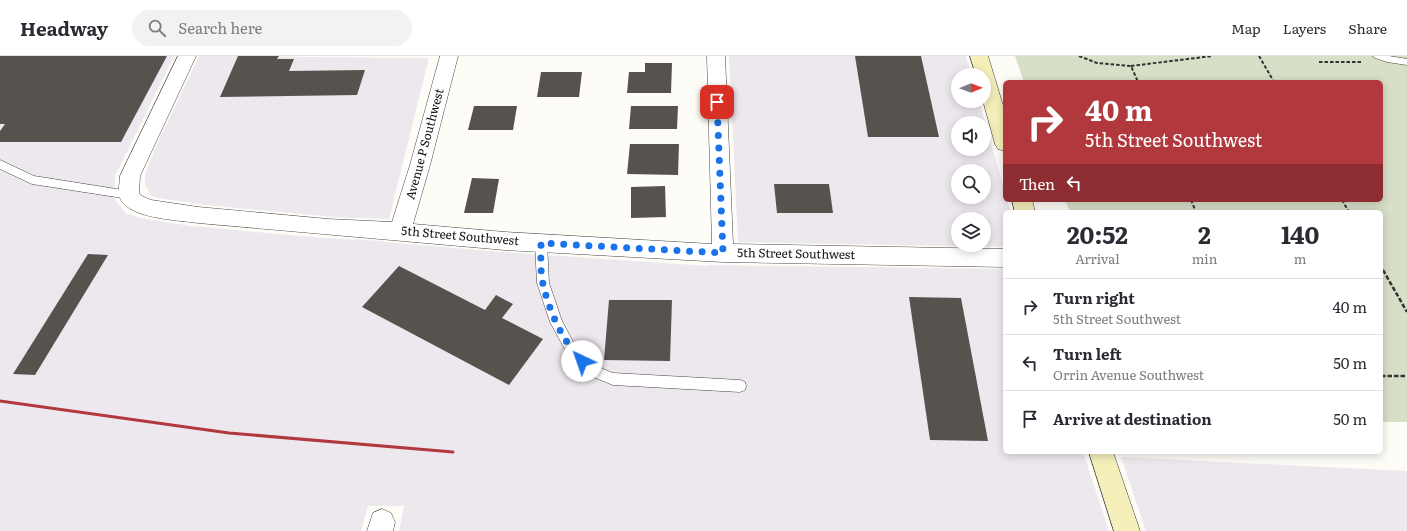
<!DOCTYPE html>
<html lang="en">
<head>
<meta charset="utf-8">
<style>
	:root { --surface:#fff; --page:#f2f2f3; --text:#2b2b33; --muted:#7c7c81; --line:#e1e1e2 }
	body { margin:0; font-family:Literata,serif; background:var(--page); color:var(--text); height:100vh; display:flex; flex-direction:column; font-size:15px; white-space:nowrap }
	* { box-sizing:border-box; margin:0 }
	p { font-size:13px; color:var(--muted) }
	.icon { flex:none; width:22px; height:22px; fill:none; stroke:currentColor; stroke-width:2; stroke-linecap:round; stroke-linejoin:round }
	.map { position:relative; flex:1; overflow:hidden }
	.panel { position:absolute; left:1003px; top:154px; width:380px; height:244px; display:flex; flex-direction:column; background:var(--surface); border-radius:6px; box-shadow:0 2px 10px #0003 }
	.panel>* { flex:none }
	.banner { position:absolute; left:1003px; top:24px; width:380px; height:122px; border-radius:6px; box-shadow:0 2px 10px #0003; background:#b1393e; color:#fff; overflow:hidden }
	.needle { width:26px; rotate:89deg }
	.buttons { position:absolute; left:951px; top:12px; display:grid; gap:8px }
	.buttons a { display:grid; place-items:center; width:40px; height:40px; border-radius:50%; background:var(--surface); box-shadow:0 2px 10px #0003; font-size:20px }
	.pin { position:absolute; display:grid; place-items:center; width:34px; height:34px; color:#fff; margin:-17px; border-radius:8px; box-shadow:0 2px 6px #0006 }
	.me { position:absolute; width:44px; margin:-22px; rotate:318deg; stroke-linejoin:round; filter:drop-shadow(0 0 3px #0008) }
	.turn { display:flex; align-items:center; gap:14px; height:84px; padding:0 16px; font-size:18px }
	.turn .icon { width:52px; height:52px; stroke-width:2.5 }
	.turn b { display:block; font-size:28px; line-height:34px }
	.then { display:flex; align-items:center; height:38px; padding:0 16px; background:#0003; gap:8px; font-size:15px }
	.eta { display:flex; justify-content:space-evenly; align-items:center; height:68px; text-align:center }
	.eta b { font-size:24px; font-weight:700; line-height:28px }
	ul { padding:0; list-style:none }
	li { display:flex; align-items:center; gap:12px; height:56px; padding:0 16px; border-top:1px solid var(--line) }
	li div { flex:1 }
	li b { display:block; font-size:15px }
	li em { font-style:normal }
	header { display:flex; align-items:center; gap:24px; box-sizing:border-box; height:56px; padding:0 20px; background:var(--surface); border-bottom:1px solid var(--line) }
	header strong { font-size:19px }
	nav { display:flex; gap:22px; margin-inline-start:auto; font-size:14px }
	.search { width:280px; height:36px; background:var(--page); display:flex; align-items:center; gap:10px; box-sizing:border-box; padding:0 14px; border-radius:22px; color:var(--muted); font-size:15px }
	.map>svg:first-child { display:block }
</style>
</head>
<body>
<header>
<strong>Headway</strong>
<div class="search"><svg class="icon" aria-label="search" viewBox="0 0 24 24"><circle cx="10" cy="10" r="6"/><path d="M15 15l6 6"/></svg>Search here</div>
<nav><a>Map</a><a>Layers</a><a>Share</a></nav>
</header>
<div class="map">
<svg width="1407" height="475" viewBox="0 0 1407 475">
	<rect width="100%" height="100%" fill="#fefcf6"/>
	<g fill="#ede7ee" fill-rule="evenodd">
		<path d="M0 0H174L115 120 114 142 127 159 129 158 140 162 191 170 323 182 384 185V186L502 196 708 210V209L1005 213V396H1083L1109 475H399L404 450H368L361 475H0Z"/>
		<path d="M199 0 429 2 389 163 333 161 205 149 158 142 150 139 147 131 145 132V118L159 84Z"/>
		<path d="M729 0H966L971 19H958V45H979L1005 136V144H1007L1011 156H1005V191L738 186ZM958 67H984V93H958ZM958 115H984V141H958ZM958 163H984V189H958Z"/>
		<path d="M1121 401 1407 415V475H1146Z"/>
	</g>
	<path fill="#d7dfc7" d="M1015 0H1407V366H1381V156H1070L1065 144H1381V26H1024Z"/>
	<g fill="#58524e">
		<path d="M0 0H167L121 86H0V75L5 68H0Z"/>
		<path d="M238 0H279L277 3H294L289 15 365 14 357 39 220 41Z"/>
		<path d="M855 0H921L939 81H868Z"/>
		<path d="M645 7H672L671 37H627L629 16H645Z"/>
		<path d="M541 16H582L579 41H537Z"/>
		<path d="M474 50H517L513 74H468Z"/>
		<path d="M631 50H678L677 73H629Z"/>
		<path d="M630 88H679L678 119 627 118Z"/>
		<path d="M472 122 499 123 493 157H464Z"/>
		<path d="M774 128H829L833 157H777Z"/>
		<path d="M665 130 666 161 631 162V131Z"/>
		<path d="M88 198 108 199 35 319 13 318Z"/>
		<path d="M399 210 485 254 496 239 513 248 502 262 543 283 509 329 362 251Z"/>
		<path d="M909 241 961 242 988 385 930 384Z"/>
		<path d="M609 244H672L670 305 604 304Z"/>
	</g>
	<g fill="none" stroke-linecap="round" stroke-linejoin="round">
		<defs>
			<g id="lane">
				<path d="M1373 0H1389L1407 3V9L1387 6 1375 2Z"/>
				<path d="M0 104 34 120 129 135 133 136 135 139 133 142 129 143 32 128 0 113Z"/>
				<path d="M541 182 545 184 547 187 549 227 562 265 576 291 598 311 613 317 740 324 745 326 746 330 745 334 740 336 613 329 588 319 568 299 550 266 537 227 535 187 537 184Z"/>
			</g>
			<g id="street">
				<path d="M178 0H196L140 120 139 137 142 140 151 144 198 151 328 163 392 166 410 109 440 0H458L430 109 413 168 505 176 712 188 707 0H725L733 188 1005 193V211L723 206 505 194 198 167C179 164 124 163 119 139 118 133 120 126 120 120Z"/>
				<path d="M382 453 391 457 395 466 393 475H367L373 457Z"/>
			</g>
			<g id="secondary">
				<path d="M970 0H988L1005 56V95L998 93 995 88 983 45 984 19H976Z"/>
				<path d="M1012 144H1032L1035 156H1015Z"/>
				<path d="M1089 396H1113L1140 475H1114Z"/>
			</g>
		</defs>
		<use href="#lane" stroke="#444" stroke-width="1"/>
		<use href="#street" stroke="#444" stroke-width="1"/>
		<use href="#secondary" stroke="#333" stroke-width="1"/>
		<g stroke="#333" stroke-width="2" stroke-dasharray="3.5 2" stroke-linecap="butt">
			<path d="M1079 0 1097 7 1131 10 1138 26"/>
			<path d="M1259 0 1274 26"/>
			<path d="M1319 6H1362"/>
			<path d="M1131 10 1212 0"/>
			<path d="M1191 144 1196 156"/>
			<path d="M1342 144 1349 156"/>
			<path d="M1381 211 1383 215"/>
		</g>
		<g stroke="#333" stroke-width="2.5" stroke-dasharray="4.5 2" stroke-linecap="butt">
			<path d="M1383 214 1407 256"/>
			<path d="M1381 320H1407"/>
		</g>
		<use href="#lane" fill="#fff" fill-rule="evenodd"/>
		<use href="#street" fill="#fff" fill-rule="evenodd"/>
		<use href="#secondary" fill="#f5efb9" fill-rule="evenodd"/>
		<path stroke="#b1393e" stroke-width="3" d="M0 345 229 377 453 396"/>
	</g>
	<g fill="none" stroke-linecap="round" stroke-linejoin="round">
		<path stroke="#1a73e8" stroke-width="7" stroke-dasharray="0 12.6" d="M582 305C563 286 549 255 543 228 540 215 541 200 541 187L723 197 717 46"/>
	</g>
	<g text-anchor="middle" stroke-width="4" stroke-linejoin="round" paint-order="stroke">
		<g font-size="12" fill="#111" stroke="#fff">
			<text transform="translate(425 88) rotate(-75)" y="4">Avenue P Southwest</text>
			<text transform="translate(460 180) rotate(5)" y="4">5th Street Southwest</text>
			<text transform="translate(796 198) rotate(1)" y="4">5th Street Southwest</text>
		</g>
	</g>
</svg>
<div class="buttons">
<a><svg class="needle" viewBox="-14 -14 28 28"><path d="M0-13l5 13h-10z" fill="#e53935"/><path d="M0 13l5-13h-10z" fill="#7c7c81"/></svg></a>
<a><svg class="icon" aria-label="sound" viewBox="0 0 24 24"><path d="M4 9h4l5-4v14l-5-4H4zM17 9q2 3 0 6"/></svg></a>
<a><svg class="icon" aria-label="search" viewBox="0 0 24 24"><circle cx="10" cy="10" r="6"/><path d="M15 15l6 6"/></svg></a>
<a><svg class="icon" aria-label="layers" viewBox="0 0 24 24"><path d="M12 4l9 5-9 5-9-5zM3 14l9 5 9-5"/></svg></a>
</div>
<div class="pin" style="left:717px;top:46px;background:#d93025"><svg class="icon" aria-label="arrive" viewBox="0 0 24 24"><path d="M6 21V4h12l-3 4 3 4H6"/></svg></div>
<svg class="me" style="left:582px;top:305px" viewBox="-20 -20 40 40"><circle r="19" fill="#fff"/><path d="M0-13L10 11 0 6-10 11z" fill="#1a73e8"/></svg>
<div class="banner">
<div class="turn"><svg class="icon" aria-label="right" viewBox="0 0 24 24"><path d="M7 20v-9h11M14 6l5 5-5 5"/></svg><div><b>40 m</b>5th Street Southwest</div></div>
<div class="then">Then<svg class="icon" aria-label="left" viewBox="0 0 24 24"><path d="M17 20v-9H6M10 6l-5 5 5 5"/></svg></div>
</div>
<section class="panel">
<div class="eta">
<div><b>20:52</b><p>Arrival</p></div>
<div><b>2</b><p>min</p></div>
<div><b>140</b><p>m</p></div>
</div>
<ul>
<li><svg class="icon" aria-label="right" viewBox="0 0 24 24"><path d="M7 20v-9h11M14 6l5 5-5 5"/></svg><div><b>Turn right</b><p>5th Street Southwest</p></div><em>40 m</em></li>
<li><svg class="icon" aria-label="left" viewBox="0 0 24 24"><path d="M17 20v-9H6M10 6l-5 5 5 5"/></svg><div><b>Turn left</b><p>Orrin Avenue Southwest</p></div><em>50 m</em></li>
<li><svg class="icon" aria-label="arrive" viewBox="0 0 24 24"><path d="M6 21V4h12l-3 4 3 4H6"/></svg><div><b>Arrive at destination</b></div><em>50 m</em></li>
</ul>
</section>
</div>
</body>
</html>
